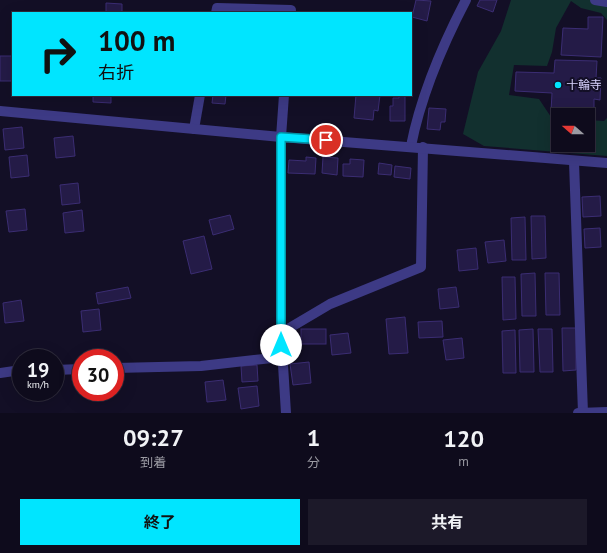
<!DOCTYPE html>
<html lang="ja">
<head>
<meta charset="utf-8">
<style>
	:root { --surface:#0e0b1c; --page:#1c1929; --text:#f1f3f6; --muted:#9b9ba3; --line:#2e2b3b; --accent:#00e5ff }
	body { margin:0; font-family:"PT Sans","Noto Sans JP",sans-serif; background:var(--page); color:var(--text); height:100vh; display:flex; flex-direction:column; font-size:15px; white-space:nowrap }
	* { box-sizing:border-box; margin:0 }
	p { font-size:13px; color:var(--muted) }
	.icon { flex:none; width:22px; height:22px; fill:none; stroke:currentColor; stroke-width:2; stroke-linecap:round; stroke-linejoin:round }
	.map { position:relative; height:413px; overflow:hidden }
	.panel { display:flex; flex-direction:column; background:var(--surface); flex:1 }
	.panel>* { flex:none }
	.hud { position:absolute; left:12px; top:12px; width:400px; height:84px; border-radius:0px; box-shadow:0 4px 16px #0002,0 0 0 1px var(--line); background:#00e5ff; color:#111; overflow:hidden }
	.needle { width:26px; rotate:290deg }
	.buttons { position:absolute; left:551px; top:108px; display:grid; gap:8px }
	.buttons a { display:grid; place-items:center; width:44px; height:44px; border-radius:0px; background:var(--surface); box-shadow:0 4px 16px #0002,0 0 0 1px var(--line); font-size:20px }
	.speed { position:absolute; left:12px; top:349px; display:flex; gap:8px; font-size:20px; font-weight:700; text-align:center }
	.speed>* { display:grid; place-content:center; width:52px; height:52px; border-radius:50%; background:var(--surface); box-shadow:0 4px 16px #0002,0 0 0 1px var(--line); line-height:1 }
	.speed small { font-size:10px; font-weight:400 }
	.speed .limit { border:6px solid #d22; background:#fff; color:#111 }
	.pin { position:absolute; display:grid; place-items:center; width:34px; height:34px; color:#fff; margin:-17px; border:2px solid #fff; border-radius:50%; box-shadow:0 1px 4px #0007 }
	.me { position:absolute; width:44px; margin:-22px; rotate:0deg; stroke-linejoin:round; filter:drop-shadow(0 0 3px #0008) }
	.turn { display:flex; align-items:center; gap:14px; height:84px; padding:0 20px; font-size:18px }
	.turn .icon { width:52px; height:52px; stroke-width:2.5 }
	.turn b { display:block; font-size:28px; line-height:34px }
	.eta { display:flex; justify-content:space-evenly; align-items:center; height:68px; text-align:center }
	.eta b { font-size:24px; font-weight:700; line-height:28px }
	.button { display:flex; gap:8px; margin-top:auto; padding:8px 20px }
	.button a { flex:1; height:46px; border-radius:0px; background:var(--accent); color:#111; font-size:16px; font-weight:700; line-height:46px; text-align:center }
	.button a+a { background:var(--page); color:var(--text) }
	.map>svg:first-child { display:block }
</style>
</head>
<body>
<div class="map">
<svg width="607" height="413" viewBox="0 0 607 413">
	<rect width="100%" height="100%" fill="#130f26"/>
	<path fill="#12302f" d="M511 0H607V20L601 13 581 8 571 1 556 28 552 52 547 66 514 65 509 95 539 99 551 117 558 118V145H588V120L604 121 607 118V156L484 146 463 134 478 72 501 31Z"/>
	<g fill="#241b47" stroke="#3b2d73">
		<path d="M416 0 431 1 427 21 412 17Z"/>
		<path d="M480 0H497L493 12 477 6Z"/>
		<path d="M106 3 122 4V13H106Z"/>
		<path d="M588 17H603L601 57 561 55 563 28 588 29Z"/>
		<path d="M0 56H13L12 81H0Z"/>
		<path d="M555 60 597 61 596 78H601L600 100 594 99V112L551 111 552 93 515 91 516 72 554 73Z"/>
		<path d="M93 95H111V103L93 102Z"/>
		<path d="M213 95H226L225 104 212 103Z"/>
		<path d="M356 95H380L378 111 374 110 373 120 354 118Z"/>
		<path d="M399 95H405V121H390V106H393V98H399Z"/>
		<path d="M429 108 446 109 445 122H441L440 130 427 129Z"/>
		<path d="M22 127 24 148 5 150 3 129Z"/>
		<path d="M73 136 75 156 56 158 54 138Z"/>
		<path d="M27 155 29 176 11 178 9 157Z"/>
		<path d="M306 157 316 158 315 174 288 173 289 160 306 161Z"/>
		<path d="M323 157 338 158 337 175 322 173Z"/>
		<path d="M350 159 364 160 363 177 343 176V164H350Z"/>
		<path d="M379 163 392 165 391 175 378 174Z"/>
		<path d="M395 166 411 168 410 179 394 177Z"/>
		<path d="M78 183 80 203 62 205 60 185Z"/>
		<path d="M600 196 601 216 583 217 582 197Z"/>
		<path d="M25 209 27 230 9 232 6 211Z"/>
		<path d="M82 210 84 231 65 233 63 213Z"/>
		<path d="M230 215 234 229 213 235 209 220Z"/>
		<path d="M531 216H545L546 258 532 259Z"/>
		<path d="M525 217 526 260H512L511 218Z"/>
		<path d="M600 228 601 247 585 248 584 229Z"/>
		<path d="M204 236 212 269 191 274 183 241Z"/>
		<path d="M504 240 506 261 488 263 485 242Z"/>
		<path d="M476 248 478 269 459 271 457 250Z"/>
		<path d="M535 273 536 316H522L521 274Z"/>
		<path d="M545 273H559L560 315H546Z"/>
		<path d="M502 277H515L516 319 503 320Z"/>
		<path d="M128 287 131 298 98 304 96 293Z"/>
		<path d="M456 287 459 307 440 309 438 289Z"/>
		<path d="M21 300 24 321 5 323 3 303Z"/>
		<path d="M99 309 101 330 83 332 81 311Z"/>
		<path d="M405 317 408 353 389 354 386 319Z"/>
		<path d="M442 321 443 337 419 338 418 322Z"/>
		<path d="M562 328H576V370L563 371Z"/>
		<rect x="301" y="329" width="25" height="15"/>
		<path d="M533 329 534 372H520L519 330Z"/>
		<path d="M538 329H552L553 372H540Z"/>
		<path d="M515 330 516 373H503L502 331Z"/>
		<path d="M348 333 351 353 332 355 330 335Z"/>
		<path d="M462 338 464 358 446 360 443 340Z"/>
		<path d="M309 362 311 383 293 385 290 364Z"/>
		<path d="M257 365 258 381 242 382 241 366Z"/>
		<path d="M223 380 226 400 207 402 205 382Z"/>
		<path d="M257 386 259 406 241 409 238 388Z"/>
	</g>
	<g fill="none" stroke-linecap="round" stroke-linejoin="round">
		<g stroke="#3d3a85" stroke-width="10">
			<path d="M595 0 607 2"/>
			<path d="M216 13 217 8 291 10"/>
			<path d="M284 95 281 137V333L286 413"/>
			<path d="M194 129 200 95"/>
			<path d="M411 146C421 95 442 46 466 0"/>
			<path d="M574 162 583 413"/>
			<path d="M281 333 330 304 421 267 423 147"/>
			<path d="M115 368 201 366 281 357"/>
			<path d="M55 370 81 369"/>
			<path d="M0 373 21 370"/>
			<path d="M578 413 607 412"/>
		</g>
		<path stroke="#3d3a85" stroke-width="10" d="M0 111 281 137 607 163"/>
	</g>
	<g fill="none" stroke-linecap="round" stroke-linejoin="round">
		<defs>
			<path id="route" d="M281 345V137L326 140"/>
		</defs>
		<use href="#route" stroke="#0095a6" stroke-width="10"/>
		<use href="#route" stroke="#00e5ff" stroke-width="7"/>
	</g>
	<circle fill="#00e5ff" stroke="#130f26" stroke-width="1.5" cx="558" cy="85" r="4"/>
	<g text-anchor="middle" stroke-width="4" stroke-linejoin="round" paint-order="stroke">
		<g font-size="12" fill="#d9d4ff" stroke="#130f26" text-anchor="start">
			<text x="566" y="89">十輪寺</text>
		</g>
	</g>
</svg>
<div class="buttons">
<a><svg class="needle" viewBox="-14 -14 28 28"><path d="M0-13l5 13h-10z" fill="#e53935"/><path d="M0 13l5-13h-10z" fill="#9b9ba3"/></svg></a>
</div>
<div class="speed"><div>19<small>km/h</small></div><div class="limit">30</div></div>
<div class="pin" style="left:326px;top:140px;background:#d93025"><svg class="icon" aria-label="arrive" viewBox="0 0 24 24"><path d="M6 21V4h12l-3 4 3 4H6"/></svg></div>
<svg class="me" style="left:281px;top:345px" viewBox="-20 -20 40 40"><circle r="19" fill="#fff"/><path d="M0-13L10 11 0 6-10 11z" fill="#00e5ff"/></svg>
<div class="hud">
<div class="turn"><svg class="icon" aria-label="right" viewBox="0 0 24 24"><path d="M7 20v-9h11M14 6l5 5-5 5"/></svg><div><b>100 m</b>右折</div></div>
</div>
</div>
<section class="panel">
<div class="eta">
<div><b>09:27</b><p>到着</p></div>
<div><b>1</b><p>分</p></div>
<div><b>120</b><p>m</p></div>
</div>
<div class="button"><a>終了</a><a>共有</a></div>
</section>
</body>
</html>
